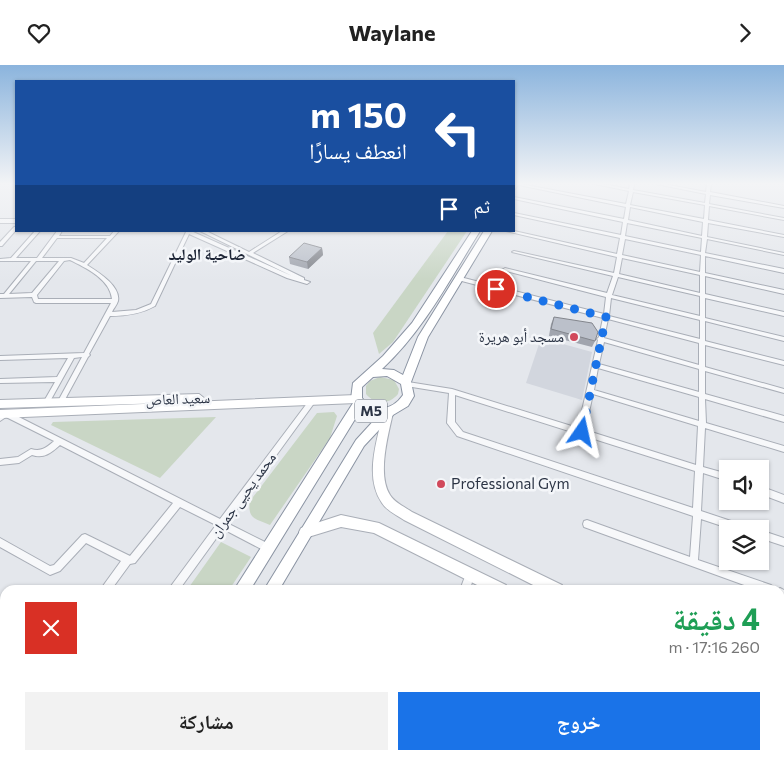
<!DOCTYPE html>
<html lang="ar">
<head>
<meta charset="utf-8">
<style>
	:root { --surface:#fff; --page:#f2f2f2; --text:#222; --muted:#767676; --accent:#1a73e8 }
	body { margin:0; font-family:Commissioner,"Noto Naskh Arabic",sans-serif; background:var(--page); color:var(--text); direction:rtl; height:100vh; display:flex; flex-direction:column; font-size:19px; white-space:nowrap }
	* { box-sizing:border-box; margin:0 }
	p { font-size:16px; color:var(--muted) }
	.icon { flex:none; width:28px; height:28px; fill:none; stroke:currentColor; stroke-width:2; stroke-linecap:round; stroke-linejoin:round }
	.map { position:relative; flex:1; overflow:hidden; direction:ltr }
	.side { position:absolute; left:0px; top:520px; width:785px; height:175px; display:flex; flex-direction:column; background:var(--surface); border-radius:15px 15px 0 0; box-shadow:0 1px 4px #0004; direction:rtl }
	.side>* { flex:none }
	.hud { position:absolute; left:15px; top:15px; width:500px; height:152px; border-radius:0px; box-shadow:0 1px 4px #0004; direction:rtl; background:#1a4fa0; color:#fff; overflow:hidden }
	.buttons { position:absolute; left:719px; top:395px; display:grid; gap:10px }
	.buttons a { display:grid; place-items:center; width:50px; height:50px; border-radius:0px; background:var(--surface); box-shadow:0 1px 4px #0004; font-size:25px }
	.pin { position:absolute; display:grid; place-items:center; width:42px; height:42px; color:#fff; margin:-21px; border:2px solid #fff; border-radius:50%; box-shadow:0 1px 5px #0007 }
	.me { position:absolute; width:55px; margin:-28px; rotate:11deg; stroke-linejoin:round; filter:drop-shadow(0 0 4px #0008) }
	.turn { display:flex; align-items:center; gap:18px; height:105px; padding:0 25px; font-size:22px }
	.turn .icon { width:65px; height:65px; stroke-width:2.5 }
	.turn b { display:block; font-size:35px; line-height:42px }
	.then { display:flex; align-items:center; height:48px; padding:0 25px; background:#0003; gap:10px; font-size:19px }
	.round { display:grid; place-items:center; flex:none; width:52px; height:52px; border-radius:0px; background:var(--page) }
	.summary { display:flex; align-items:center; justify-content:space-between; height:85px; padding:0 25px }
	h1 { font-size:30px; font-weight:700; line-height:38px; color:#1e9e55 }
	.button { display:flex; gap:10px; margin-top:auto; padding:10px 25px }
	.button a { flex:1; height:58px; border-radius:0px; background:var(--accent); color:#fff; font-size:20px; font-weight:700; line-height:58px; text-align:center }
	.button a+a { background:var(--page); color:var(--text) }
	header { display:flex; justify-content:space-between; align-items:center; height:65px; padding:0 25px; background:var(--surface); font-size:22px; font-weight:700 }
	.map>svg:first-child { display:block }
</style>
</head>
<body>
<header><svg class="icon" aria-label="forward" viewBox="0 0 24 24"><path d="M9 5l7 7-7 7"/></svg>Waylane<svg class="icon" aria-label="heart" viewBox="0 0 24 24"><path d="M12 20l-8-8c-3-5 5-10 8-4 3-6 11-1 8 4z"/></svg></header>
<div class="map">
<svg width="784" height="695" viewBox="0 0 784 695">
	<rect width="100%" height="100%" fill="#e4e7ec"/>
	<path fill="#d2d6de" d="M541 273 592 287 582 335 526 318Z"/>
	<g fill="#c9d6c5">
		<path d="M448 166H467L393 277 379 289 373 268Z"/>
		<path d="M380 312 394 315 399 324 398 329C389 340 375 340 366 329V321L370 316Z"/>
		<path d="M334 347 337 351 330 373 270 460C256 454 247 454 250 436L317 348Z"/>
		<path d="M216 352 160 413 51 360 53 357Z"/>
		<path d="M221 477 251 492 229 525H187Z"/>
		<path d="M67 690H120L117 695H69L65 692Z"/>
	</g>
	<g fill="none" stroke-linecap="round" stroke-linejoin="round">
		<defs>
			<g id="minor">
				<path d="M514 119H521L626 139 629 126 595 119H603L629 124 630 119H634L633 125 705 138 706 129 656 119H664L706 127 707 119H711L710 127 784 141V143L710 130 709 139 784 153V155L709 141 708 155 784 170V172L708 158 707 172 784 188V190L707 174 705 188 784 204V208L705 191V208L784 225V229L705 211V229L784 247V251L705 233V253L784 272V276L705 256V276L784 296V300L705 280V302L784 324V328L705 306V329L784 351V357L705 334 706 358 784 381V387L705 363 703 402 728 409V416L703 408 701 446 746 461 747 464H731L701 454 698 495 771 520 774 522 776 525H758L584 462 583 459 584 456 587 455 690 492 693 451 457 371 447 358 449 328 406 321 405 319 406 317H408L452 324 578 363 598 275 597 274 599 272 603 253 458 215 457 214 460 212 604 249 606 232 502 205 505 203 607 228 613 211 512 187 514 186 614 208 617 192 506 166H514L617 189 620 173 514 150V148L621 170 623 157 514 134V132L624 154 626 142ZM633 127 705 140 704 154 630 140ZM630 142 703 157 702 171 628 155ZM627 158 702 173 701 187 625 171ZM625 174 701 190 700 207 622 190ZM622 193 700 210V228L619 209ZM618 212 700 231V251L612 230ZM611 233 700 255V274L609 251ZM608 254 699 278V300L604 273ZM604 277 699 304V327L599 299ZM598 303 699 332V356L594 325ZM593 329 698 361 696 400 585 365ZM455 330 695 406 693 443 463 367 455 357Z"/>
				<path d="M14 162H16V165L2 181H0V177Z"/>
				<path d="M35 166H40L16 193H37L57 166H62L59 171H110L114 166H119L87 200C98 207 121 221 118 236 117 240 113 244 112 247L136 245 151 239 186 167 185 166H191L292 211 200 166H206L249 187 282 166H288L253 188 304 213V215L310 217 307 219 287 213 189 169 155 241C141 249 126 251 110 251L89 289 90 290 88 292 62 340 60 341 57 338 82 292 74 293 48 340 46 341 43 338 55 317 0 318V314L57 312 68 293 0 295V291L84 288 111 238H36L34 237 32 232 0 233V229H4L31 196H0V194L11 193ZM57 173H107L84 198 71 193H42ZM70 195C86 203 110 214 112 234H38L37 230 64 196ZM36 196H59L32 228 9 229Z"/>
				<path d="M313 332 315 333 316 335 315 337 227 458 271 480 272 483 271 486 268 487 265 486 223 464 179 525H168L216 460 180 442 135 498 130 499 111 525H100L121 496 86 478 60 506 50 510 0 482V473L50 501 54 500 82 470 85 469 130 491 173 438 60 380C51 388 44 394 32 390L19 398 0 400V394L18 392 31 384C41 387 46 383 54 376L6 352 0 356V349L3 346H7L220 454 311 333Z"/>
				<path d="M760 421 784 430V438L760 429Z"/>
				<path d="M760 465 784 473V481L760 473Z"/>
				<path d="M470 505 473 506 474 509 470 525H460L467 506Z"/>
				<path d="M780 523 784 525V535L780 533V525H777Z"/>
				<path d="M45 690H58L55 695H42Z"/>
				<path d="M169 690H185L189 695H173Z"/>
				<path d="M384 690H401L403 691 405 695H388L386 694Z"/>
				<path d="M411 690H423L421 695H409Z"/>
				<path d="M615 690H632L634 693 633 695H619L617 694Z"/>
			</g>
			<rect id="tertiary" x="0" y="154" width="16" height="4"/>
			<g id="secondary">
				<path d="M199 329 204 333 199 337 0 343V335Z"/>
				<path d="M356 330 361 334 356 338 0 353V345Z"/>
				<path d="M388 344 392 345 393 348C388 370 377 410 390 430 395 438 405 442 412 447L562 520 564 525H543L404 455C397 450 387 446 382 438 364 412 377 376 383 348L384 345Z"/>
				<path d="M341 450 379 458 506 520 508 525H487L374 468 341 462 305 473 301 471 299 467 301 463Z"/>
				<path d="M780 628 784 630V646L780 644Z"/>
				<path d="M780 660 784 662V678L780 676Z"/>
				<path d="M0 666 5 668V686L0 684Z"/>
				<path d="M14 690H35L37 695H16Z"/>
			</g>
			<g id="trunk">
				<path d="M514 119H519L514 125Z"/>
				<path d="M472 166H480C450 214 424 265 382 304L394 305 403 310 418 272 484 166H492L428 272 411 317 414 331 408 341 393 350 364 381 279 525H264L356 375 377 352 360 346 250 525H234L353 338 351 334 353 318 383 291 412 258ZM387 311 401 319 403 330C392 346 374 348 362 333V322L373 312Z"/>
				<path d="M125 690H145L143 695H123Z"/>
				<path d="M162 690H181L179 695H160Z"/>
			</g>
		</defs>
		<use href="#minor" stroke="#a9aeb7" stroke-width="2"/>
		<use href="#tertiary" stroke="#a9aeb7" stroke-width="2"/>
		<use href="#secondary" stroke="#a9aeb7" stroke-width="2"/>
		<use href="#trunk" stroke="#8b94a3" stroke-width="2"/>
		<use href="#minor" fill="#f7f8fa" fill-rule="evenodd"/>
		<use href="#tertiary" fill="#f7f8fa" fill-rule="evenodd"/>
		<use href="#secondary" fill="#fff" fill-rule="evenodd"/>
		<use href="#trunk" fill="#fff" fill-rule="evenodd"/>
	</g>
	<g fill="#a1a5ae">
		<path d="M322 183 323 190 308 204 290 199 289 192Z"/>
		<path d="M554 252 595 276 592 282 549 271 551 259Z"/>
	</g>
	<path fill="#83868d" d="M322 183 323 190 308 204 307 197Z"/>
	<g fill="#bbc0ca" stroke="#83868d">
		<path d="M304 178 322 183 307 197 289 192Z"/>
		<path d="M554 252 592 258 598 267 595 276 551 264Z"/>
	</g>
	<linearGradient id="sky" x2="0" y2="1"><stop stop-color="#8bb4dd"/><stop offset="0.55" stop-color="#f3f4f6"/><stop offset="1" stop-color="#f3f4f6" stop-opacity="0"/></linearGradient>
	<rect width="784" height="216" fill="url(#sky)"/>
	<g fill="none" stroke-linecap="round" stroke-linejoin="round">
		<path stroke="#1a73e8" stroke-width="9" stroke-dasharray="0 16.2" d="M496 224 606 252 582 367"/>
	</g>
	<g fill="#d1495b" stroke="#f4f6f9" stroke-width="2">
		<circle cx="574" cy="272" r="5"/>
		<circle cx="441" cy="419" r="5"/>
	</g>
	<g text-anchor="middle" stroke-width="5" stroke-linejoin="round" paint-order="stroke">
		<rect fill="#f4f6f9" stroke="#676e7b" stroke-width="1" x="355" y="334.5" width="32" height="23" rx="4"/>
		<g font-size="14" font-weight="bold" fill="#2b3445">
			<text x="371" y="351">M5</text>
		</g>
		<g font-size="15" fill="#2b3445" stroke="#f4f6f9" text-anchor="end">
			<text x="564" y="277">مسجد أبو هريرة</text>
			<text x="451" y="424" text-anchor="start">Professional Gym</text>
		</g>
		<g font-size="15" fill="#2b3445" stroke="#f4f6f9">
			<text transform="translate(178 334) rotate(-2)" y="5">سعيد العاص</text>
			<text transform="translate(243 430) rotate(-54)" y="5">محمد يحيى جمران</text>
		</g>
		<g font-size="16" font-weight="bold" fill="#1d2536" stroke="#f4f6f9">
			<text x="207" y="195">ضاحية الوليد</text>
		</g>
	</g>
</svg>
<div class="buttons">
<a><svg class="icon" aria-label="sound" viewBox="0 0 24 24"><path d="M4 9h4l5-4v14l-5-4H4zM17 9q2 3 0 6"/></svg></a>
<a><svg class="icon" aria-label="layers" viewBox="0 0 24 24"><path d="M12 4l9 5-9 5-9-5zM3 14l9 5 9-5"/></svg></a>
</div>
<div class="pin" style="left:496px;top:224px;background:#d93025"><svg class="icon" aria-label="arrive" viewBox="0 0 24 24"><path d="M6 21V4h12l-3 4 3 4H6"/></svg></div>
<svg class="me" style="left:582px;top:367px" viewBox="-20 -20 40 40"><path d="M0-17L14 15 0 8-14 15z" fill="#1a73e8" stroke="#fff" stroke-width="4"/></svg>
<div class="hud">
<div class="turn"><svg class="icon" aria-label="left" viewBox="0 0 24 24"><path d="M17 20v-9H6M10 6l-5 5 5 5"/></svg><div><b>150 m</b>انعطف يسارًا</div></div>
<div class="then">ثم<svg class="icon" aria-label="arrive" viewBox="0 0 24 24"><path d="M6 21V4h12l-3 4 3 4H6"/></svg></div>
</div>
<section class="side">
<div class="summary"><div><h1>4 دقيقة</h1><p>260 m · 17:16</p></div><a class="round" style="background:#d93025;color:#fff"><svg class="icon" aria-label="close" viewBox="0 0 24 24"><path d="M6 6l12 12M18 6L6 18"/></svg></a></div>
<div class="button"><a>خروج</a><a>مشاركة</a></div>
</section>
</div>
</body>
</html>
